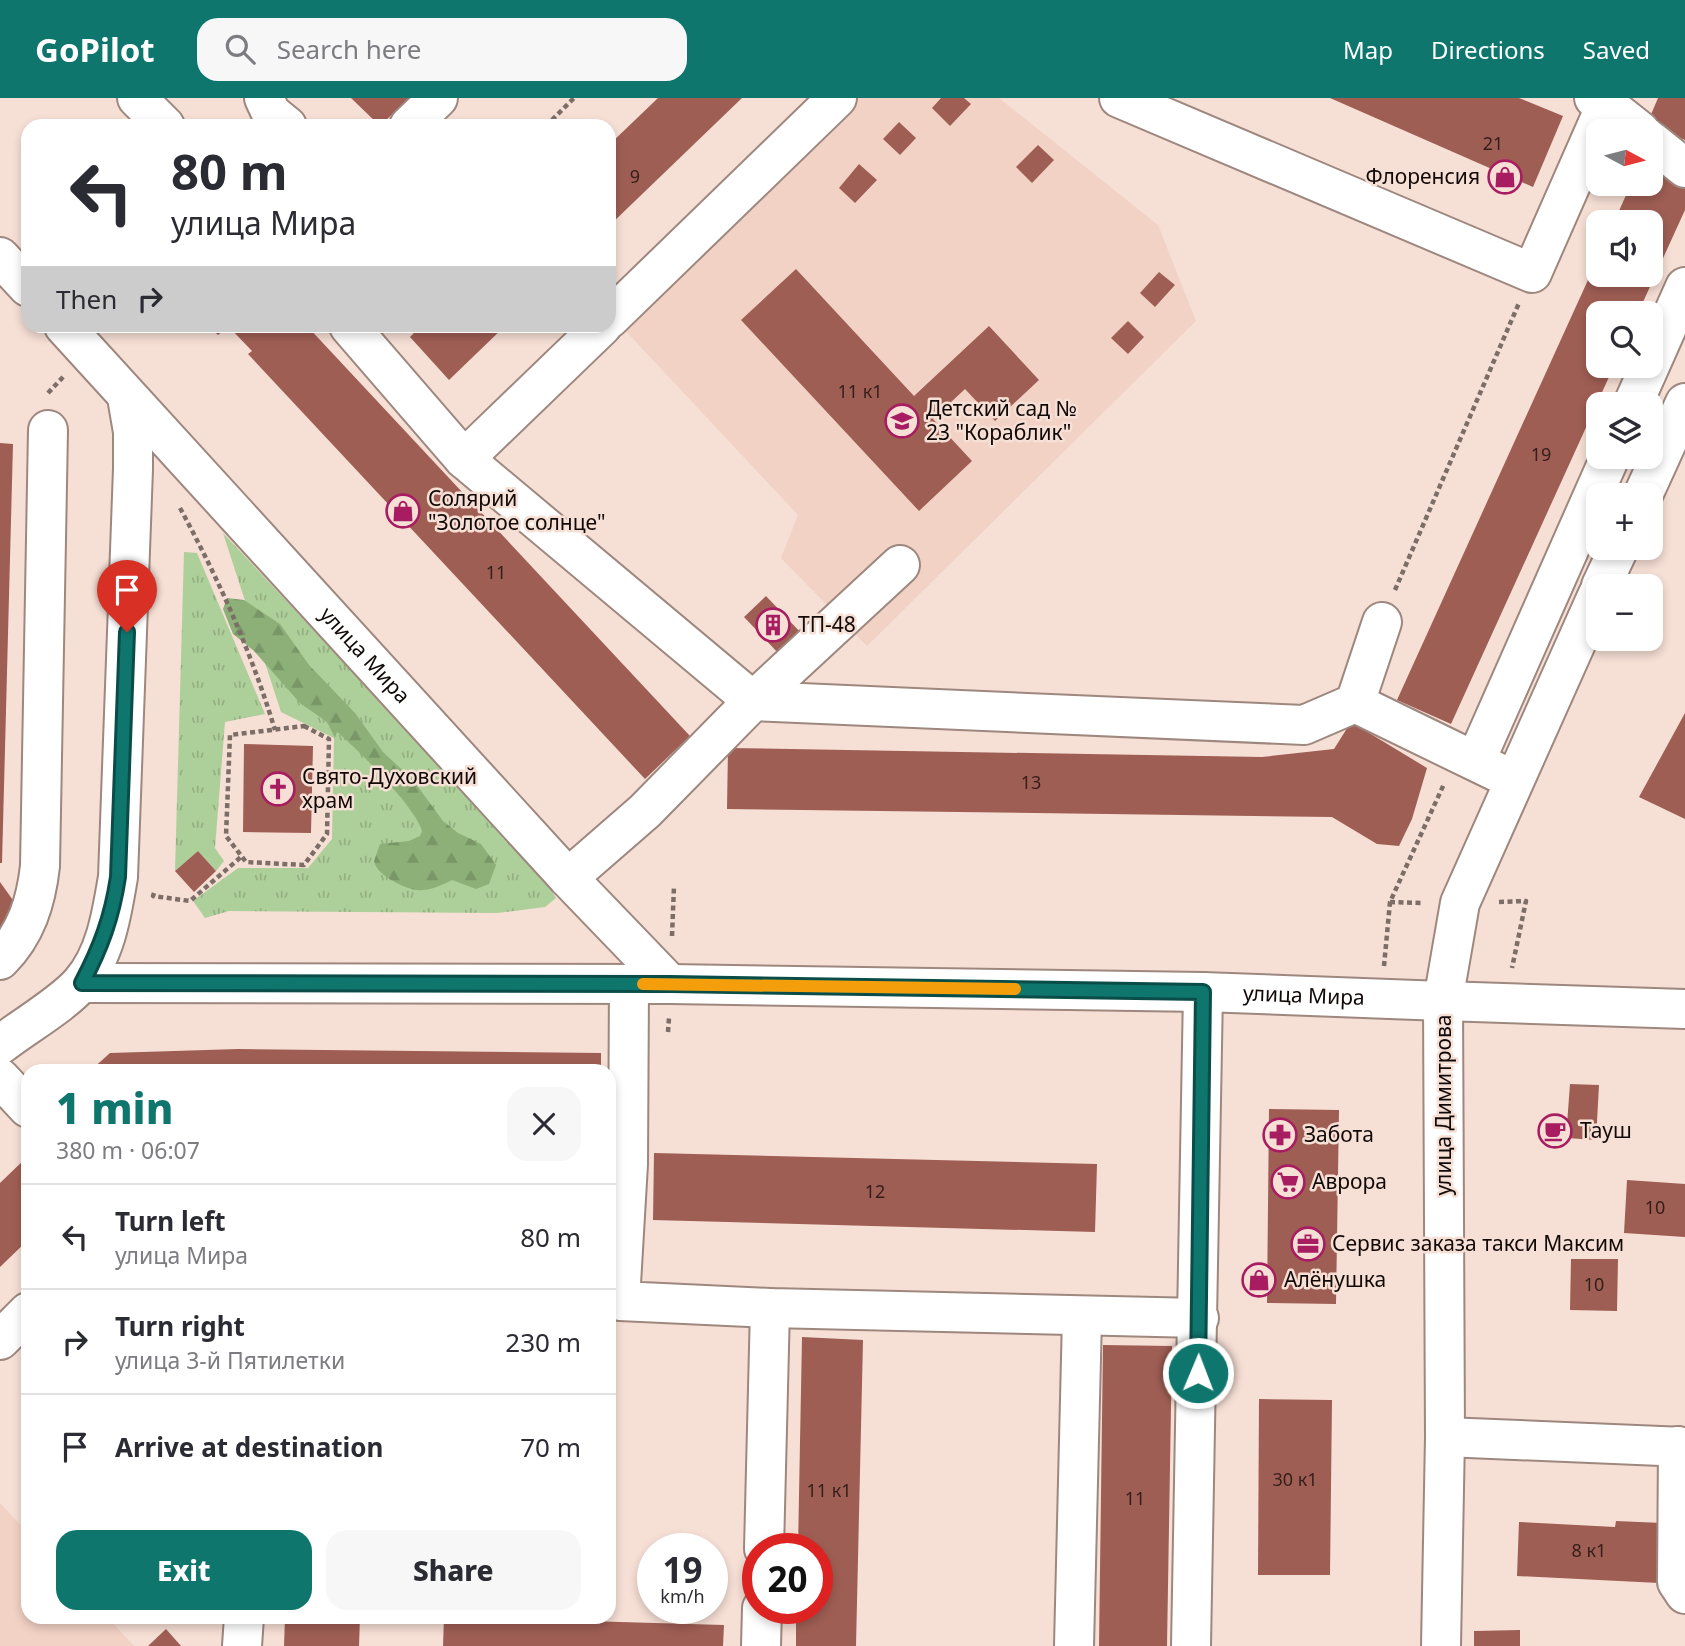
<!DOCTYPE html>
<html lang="en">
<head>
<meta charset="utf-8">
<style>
	:root { --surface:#fff; --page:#f7f7f7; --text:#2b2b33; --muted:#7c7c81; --line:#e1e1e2; --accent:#0f766e }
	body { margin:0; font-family:"Noto Sans",sans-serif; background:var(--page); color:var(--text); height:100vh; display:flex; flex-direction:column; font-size:26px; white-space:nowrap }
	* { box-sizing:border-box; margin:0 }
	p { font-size:23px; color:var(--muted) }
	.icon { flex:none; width:38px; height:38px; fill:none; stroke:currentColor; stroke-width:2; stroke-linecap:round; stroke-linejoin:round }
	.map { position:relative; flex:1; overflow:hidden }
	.sheet { position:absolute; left:21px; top:966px; width:595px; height:560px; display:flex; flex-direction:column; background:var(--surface); border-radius:21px; box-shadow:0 4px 10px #0003 }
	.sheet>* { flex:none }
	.guide { position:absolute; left:21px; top:21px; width:595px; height:214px; border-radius:21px; box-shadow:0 4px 10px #0003; background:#fff; color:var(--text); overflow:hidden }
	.needle { width:46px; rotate:97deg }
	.controls { position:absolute; left:1586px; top:21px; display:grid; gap:14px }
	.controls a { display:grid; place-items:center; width:77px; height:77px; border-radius:14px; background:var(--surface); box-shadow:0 4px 10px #0003; font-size:35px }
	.speed { position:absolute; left:637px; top:1435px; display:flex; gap:14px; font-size:35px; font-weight:700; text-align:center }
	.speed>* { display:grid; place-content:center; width:91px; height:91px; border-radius:50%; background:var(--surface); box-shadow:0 4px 10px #0003; line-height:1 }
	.speed small { font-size:18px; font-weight:400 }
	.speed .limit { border:10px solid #d22; background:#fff; color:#111 }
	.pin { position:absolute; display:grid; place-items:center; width:60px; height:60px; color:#fff; margin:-72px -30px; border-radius:50% 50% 50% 0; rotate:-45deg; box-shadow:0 0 7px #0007 }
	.pin .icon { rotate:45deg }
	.me { position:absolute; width:77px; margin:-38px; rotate:1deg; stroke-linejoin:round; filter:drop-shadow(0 0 5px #0008) }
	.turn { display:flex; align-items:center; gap:24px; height:147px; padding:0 35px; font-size:32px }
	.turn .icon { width:91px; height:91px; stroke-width:2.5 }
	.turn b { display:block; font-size:49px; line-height:60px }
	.then { display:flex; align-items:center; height:66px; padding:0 35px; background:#0003; gap:14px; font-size:26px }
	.round { display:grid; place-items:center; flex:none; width:74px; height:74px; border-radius:21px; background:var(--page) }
	.headline { display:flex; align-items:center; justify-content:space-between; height:119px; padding:0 35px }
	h1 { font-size:42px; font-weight:800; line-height:52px; color:var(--accent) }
	.cta { display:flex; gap:14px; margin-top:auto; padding:14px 35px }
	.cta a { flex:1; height:80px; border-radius:21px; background:var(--accent); color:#fff; font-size:28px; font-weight:800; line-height:80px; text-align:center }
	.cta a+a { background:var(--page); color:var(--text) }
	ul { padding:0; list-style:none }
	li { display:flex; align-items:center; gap:21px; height:105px; padding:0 35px; border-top:2px solid var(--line) }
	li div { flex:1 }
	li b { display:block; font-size:26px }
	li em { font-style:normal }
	header { display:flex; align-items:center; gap:42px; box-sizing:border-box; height:98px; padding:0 35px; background:var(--accent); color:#fff }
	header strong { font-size:33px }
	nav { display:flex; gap:38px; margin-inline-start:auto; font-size:24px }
	.search { width:490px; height:63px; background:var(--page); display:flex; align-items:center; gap:18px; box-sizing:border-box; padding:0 24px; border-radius:21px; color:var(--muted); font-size:26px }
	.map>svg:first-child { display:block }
</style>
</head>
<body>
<header>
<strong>GoPilot</strong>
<div class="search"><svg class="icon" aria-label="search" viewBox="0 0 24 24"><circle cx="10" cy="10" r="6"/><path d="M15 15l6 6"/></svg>Search here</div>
<nav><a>Map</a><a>Directions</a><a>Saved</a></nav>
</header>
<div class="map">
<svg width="1685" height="1548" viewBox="0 0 1685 1548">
	<defs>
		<pattern id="grass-tufts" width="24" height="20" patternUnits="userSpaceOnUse" patternTransform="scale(1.75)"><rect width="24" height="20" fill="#adcf99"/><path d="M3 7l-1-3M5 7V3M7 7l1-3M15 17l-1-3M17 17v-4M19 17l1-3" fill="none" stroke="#94b082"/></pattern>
		<pattern id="forest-firs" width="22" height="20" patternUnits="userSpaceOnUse" patternTransform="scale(1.75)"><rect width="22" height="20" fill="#8cb078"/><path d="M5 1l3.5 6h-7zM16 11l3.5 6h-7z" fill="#789666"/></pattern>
	</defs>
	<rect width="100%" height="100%" fill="#f6dfd5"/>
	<g fill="#f2d2c5">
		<path d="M857 0H999L1158 127 1196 223 867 548 781 460 798 417 622 229Z"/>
		<path d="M0 1405 28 1435V1519H107L134 1548H0Z"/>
	</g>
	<g fill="url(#grass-tufts)">
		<path d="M223 435 538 772 556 800 545 809 497 815 229 813 205 820 193 803 238 770H308L332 741 334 640 281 614Z"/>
		<path d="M184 454 197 455 265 616 225 624 215 750 224 763 216 773 198 753 175 773Z"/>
	</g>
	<path fill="url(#forest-firs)" d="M227 500 244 502 280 526 309 567 355 615 383 654 413 682 443 723 458 735 481 746 496 767 489 786 476 791 452 782C424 796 415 796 388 780 381 775 376 771 374 763L380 746 409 743 420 738 422 733C416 710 358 651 337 634L335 640 327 624 300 605 254 553 233 536 223 511Z"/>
	<g fill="#9f5e54">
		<path d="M351 0H409L380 28Z"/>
		<path d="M658 0H742L609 128V47Z"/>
		<path d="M941 0H964L971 6 950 28 932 10Z"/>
		<path d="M1330 0H1519L1563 18 1533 89Z"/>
		<path d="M1658 0H1685V42L1647 26Z"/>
		<path d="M899 24 916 40 900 57 883 41Z"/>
		<path d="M1038 47 1054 62 1032 85 1016 69Z"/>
		<path d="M859 66 877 82 855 105 839 90Z"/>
		<path d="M1650 71 1685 87V112L1638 215H1598V268H1614L1451 626 1397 602 1598 160V177H1650V124H1614L1631 86H1650Z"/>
		<path d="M796 171 914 298 989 228 1039 282 995 323 965 291 933 321 972 363 919 413 741 222Z"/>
		<path d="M1159 174 1175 187 1155 209 1140 195Z"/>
		<path d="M1128 223 1144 239 1128 256 1111 240Z"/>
		<path d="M209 228H307L690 638 645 681 248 256 252 253 228 228 218 237Z"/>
		<path d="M421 228H505L449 282 410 239Z"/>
		<path d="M0 345 13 346 2 765H0Z"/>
		<path d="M766 498 802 536 780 557 744 519Z"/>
		<path d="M1685 615V721L1639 699Z"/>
		<path d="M1351 624 1427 670 1412 721 1399 748 1377 746 1332 719 727 711 728 650 1262 659 1334 651Z"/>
		<path d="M244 646 313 648 311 735 243 734Z"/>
		<path d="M198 753 216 773 194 794 175 773Z"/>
		<path d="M0 784 25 819 0 842Z"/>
		<path d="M238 951 601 955V973H90L110 955Z"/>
		<path d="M1570 986 1599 987 1596 1042 1566 1040Z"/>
		<path d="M1269 1011 1339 1012 1336 1206 1267 1205Z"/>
		<path d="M654 1055 1097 1066 1095 1134 653 1122Z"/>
		<path d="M28 1058V1142L0 1169V1085Z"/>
		<path d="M1627 1082 1685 1086V1139L1624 1135Z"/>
		<path d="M1571 1161H1618L1617 1213 1570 1212Z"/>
		<path d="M802 1239 863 1242 856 1548H796V1510H817V1451H798Z"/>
		<path d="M1103 1247 1172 1248 1167 1548H1099Z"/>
		<path d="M1259 1301 1332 1302 1330 1477H1258Z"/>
		<path d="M1616 1423 1662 1425 1659 1485 1517 1478 1519 1424 1615 1429Z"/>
		<path d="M285 1519H360L359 1548H284Z"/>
		<path d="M444 1519 724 1527 723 1548H443Z"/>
		<path d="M166 1531 181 1548H148Z"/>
		<path d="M1520 1532V1548H1474V1533Z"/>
	</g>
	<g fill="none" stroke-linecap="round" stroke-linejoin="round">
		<defs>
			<g id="minor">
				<path d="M137 0 165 28"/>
				<path d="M264 0 271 15 287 28"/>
				<path d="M1119 0 1532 175 1609 0"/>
				<path d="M1594 0 1606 6 1640 33"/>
				<path d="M409 28 438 0"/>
				<path d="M1650 42 1685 70"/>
				<path d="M609 221 837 0"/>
				<path d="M349 228 464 361 753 603 1304 627 1355 605 1382 524"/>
				<path d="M1633 306 1685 189"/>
				<path d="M464 361 602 228"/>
				<path d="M1643 397 1685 305"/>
				<path d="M1601 488 1619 450"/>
				<path d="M1355 605 1497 674"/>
				<path d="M1476 662 1610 359"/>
				<path d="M568 780 645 713 753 603 900 467"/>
				<path d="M0 862C26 836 36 804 40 768L48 332"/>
				<path d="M629 886 628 1066 620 1203 770 1210 1199 1220"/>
				<path d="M1443 903 1685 911"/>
				<path d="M0 980 28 1010"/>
				<path d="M0 1242 28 1214"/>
				<path d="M1445 1339 1685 1349"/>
				<path d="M1678 1348 1677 1484 1685 1496"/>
				<path d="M764 1451 770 1210"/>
				<path d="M242 1548 244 1519"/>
				<path d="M761 1548 762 1510"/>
				<path d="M1074 1548 1082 1219"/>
				<path d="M1191 1548 1203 894"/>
				<path d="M1441 1548 1445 1339 1443 903 1460 805 1598 496"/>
			</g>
			<g id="major">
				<path d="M0 159 28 189"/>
				<path id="s1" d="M64 228 568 780 670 886"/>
				<path id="s2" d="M82 885 670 886 1203 894 1443 903"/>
				<path d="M0 947C23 929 63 906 81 885 106 857 112 814 118 779L133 371V334L127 299"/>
			</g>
		</defs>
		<use href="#minor" stroke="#9d877e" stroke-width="42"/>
		<use href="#major" stroke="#9d877e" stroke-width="42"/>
		<g stroke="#7c6d67" stroke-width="4.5" stroke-dasharray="5 3.5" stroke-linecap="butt">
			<path d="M546 28 574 0"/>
			<path d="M48 295 64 278"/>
			<path d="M180 410C219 482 251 553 275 632"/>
			<path d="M1395 492 1519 205"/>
			<path d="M304 628 329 641 327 736 304 767 246 764 226 738 230 637Z"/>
			<path d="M154 795 153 798 190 803 241 759"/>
			<path d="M1390 804 1424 805"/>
			<path d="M1499 804 1526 803 1512 870"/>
			<path d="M672 838 674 788"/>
			<path d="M1384 868 1390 804 1444 686"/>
			<path d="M668 934 669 920"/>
		</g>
		<use href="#minor" stroke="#fff" stroke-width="38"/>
		<use href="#major" stroke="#fff" stroke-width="38"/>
	</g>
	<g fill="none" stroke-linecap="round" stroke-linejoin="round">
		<defs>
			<path id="route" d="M127 534 118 779C112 819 101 849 82 885L670 886 1203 894 1198 1275"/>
		</defs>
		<use href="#route" stroke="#0a4d48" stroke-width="18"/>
		<use href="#route" stroke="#0f766e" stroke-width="12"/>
		<path stroke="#f59e0b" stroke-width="12" d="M643 886 1015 891"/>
	</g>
	<defs>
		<symbol id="shop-ring" viewBox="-11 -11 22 22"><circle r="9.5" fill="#f6dfd5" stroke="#a81d61" stroke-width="1.5"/><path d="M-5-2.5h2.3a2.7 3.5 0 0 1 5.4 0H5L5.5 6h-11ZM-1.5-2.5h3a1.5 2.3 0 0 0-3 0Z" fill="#a81d61"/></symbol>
		<symbol id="school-ring" viewBox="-11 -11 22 22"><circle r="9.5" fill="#f6dfd5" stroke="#a81d61" stroke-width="1.5"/><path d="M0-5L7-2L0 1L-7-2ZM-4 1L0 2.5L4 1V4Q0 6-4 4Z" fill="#a81d61"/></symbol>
		<symbol id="building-ring" viewBox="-11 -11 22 22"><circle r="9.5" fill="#f6dfd5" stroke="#a81d61" stroke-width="1.5"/><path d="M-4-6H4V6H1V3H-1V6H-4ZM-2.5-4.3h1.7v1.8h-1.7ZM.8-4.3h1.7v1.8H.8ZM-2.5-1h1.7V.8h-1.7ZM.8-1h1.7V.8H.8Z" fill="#a81d61"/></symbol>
		<symbol id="church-ring" viewBox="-11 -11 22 22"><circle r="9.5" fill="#f6dfd5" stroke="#a81d61" stroke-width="1.5"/><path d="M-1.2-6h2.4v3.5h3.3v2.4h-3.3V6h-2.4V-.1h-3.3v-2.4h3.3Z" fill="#a81d61"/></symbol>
		<symbol id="cafe-ring" viewBox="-11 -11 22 22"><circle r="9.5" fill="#f6dfd5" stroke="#a81d61" stroke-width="1.5"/><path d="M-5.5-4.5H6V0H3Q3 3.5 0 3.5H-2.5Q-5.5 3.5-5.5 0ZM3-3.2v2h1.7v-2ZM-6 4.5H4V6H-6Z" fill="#a81d61"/></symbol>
		<symbol id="pharmacy-ring" viewBox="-11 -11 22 22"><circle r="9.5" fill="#f6dfd5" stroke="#a81d61" stroke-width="1.5"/><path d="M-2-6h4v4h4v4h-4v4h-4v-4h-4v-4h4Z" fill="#a81d61"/></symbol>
		<symbol id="supermarket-ring" viewBox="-11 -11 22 22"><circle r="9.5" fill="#f6dfd5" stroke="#a81d61" stroke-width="1.5"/><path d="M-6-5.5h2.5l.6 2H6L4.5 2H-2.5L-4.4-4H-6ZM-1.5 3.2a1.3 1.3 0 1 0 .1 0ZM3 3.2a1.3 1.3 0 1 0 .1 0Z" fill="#a81d61"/></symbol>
		<symbol id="office-ring" viewBox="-11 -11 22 22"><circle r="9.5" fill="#f6dfd5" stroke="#a81d61" stroke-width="1.5"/><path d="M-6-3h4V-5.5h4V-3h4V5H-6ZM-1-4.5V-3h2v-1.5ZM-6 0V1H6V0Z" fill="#a81d61"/></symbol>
	</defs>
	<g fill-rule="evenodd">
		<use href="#shop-ring" x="1486" y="60" width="38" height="38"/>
		<use href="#school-ring" x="883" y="304" width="38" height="38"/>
		<use href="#shop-ring" x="384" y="394" width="38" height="38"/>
		<use href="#building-ring" x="754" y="508" width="38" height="38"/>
		<use href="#church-ring" x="259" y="672" width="38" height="38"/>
		<use href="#cafe-ring" x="1536" y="1014" width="38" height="38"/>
		<use href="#pharmacy-ring" x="1261" y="1018" width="38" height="38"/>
		<use href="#supermarket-ring" x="1269" y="1065" width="38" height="38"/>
		<use href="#office-ring" x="1289" y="1127" width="38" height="38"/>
		<use href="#shop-ring" x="1240" y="1163" width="38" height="38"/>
	</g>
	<g text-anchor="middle" stroke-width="5" stroke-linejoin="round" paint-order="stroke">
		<g font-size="18" fill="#341e1a">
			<text x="1493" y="52">21</text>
			<text x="635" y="85">9</text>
			<text x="860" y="300">11 к1</text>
			<text x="1541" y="363">19</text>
			<text x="496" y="481">11</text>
			<text x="1031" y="691">13</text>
			<text x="875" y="1100">12</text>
			<text x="1655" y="1116">10</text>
			<text x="1594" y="1193">10</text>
			<text x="1295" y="1388">30 к1</text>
			<text x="829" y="1399">11 к1</text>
			<text x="1135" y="1407">11</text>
			<text x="1589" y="1459">8 к1</text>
		</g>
		<g font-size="21" fill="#110907" stroke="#f6dfd5" text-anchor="start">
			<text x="1480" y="86" text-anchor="end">Флоренсия</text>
			<text x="926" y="318">Детский сад №<tspan x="926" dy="24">23 "Кораблик"</tspan></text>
			<text x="428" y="408">Солярий<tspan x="428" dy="24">"Золотое солнце"</tspan></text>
			<text x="798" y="534">ТП-48</text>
			<text x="302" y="686">Свято-Духовский<tspan x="302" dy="24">храм</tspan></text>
			<text x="1580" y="1040">Тауш</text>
			<text x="1304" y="1044">Забота</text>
			<text x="1312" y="1091">Аврора</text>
			<text x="1332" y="1153">Сервис заказа такси Максим</text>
			<text x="1284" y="1189">Алёнушка</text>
		</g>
		<g font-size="21" fill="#110907" stroke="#f6dfd5">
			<text dy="7" stroke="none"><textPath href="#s1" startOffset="446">улица Мира</textPath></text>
			<text dy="7" stroke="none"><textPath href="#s2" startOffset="1222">улица Мира</textPath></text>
			<text transform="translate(1444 1007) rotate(-90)" y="7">улица Димитрова</text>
		</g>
	</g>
</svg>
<div class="controls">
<a><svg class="needle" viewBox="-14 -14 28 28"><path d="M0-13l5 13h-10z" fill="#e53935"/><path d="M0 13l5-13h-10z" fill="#7c7c81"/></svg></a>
<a><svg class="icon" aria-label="sound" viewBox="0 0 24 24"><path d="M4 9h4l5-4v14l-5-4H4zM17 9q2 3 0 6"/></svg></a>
<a><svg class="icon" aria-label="search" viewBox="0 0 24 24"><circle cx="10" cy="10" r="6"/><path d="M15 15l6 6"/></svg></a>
<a><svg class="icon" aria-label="layers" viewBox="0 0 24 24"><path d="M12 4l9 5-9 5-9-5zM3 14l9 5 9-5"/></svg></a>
<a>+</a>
<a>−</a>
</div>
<div class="speed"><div>19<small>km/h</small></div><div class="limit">20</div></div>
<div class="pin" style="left:127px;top:534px;background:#d93025"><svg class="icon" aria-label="arrive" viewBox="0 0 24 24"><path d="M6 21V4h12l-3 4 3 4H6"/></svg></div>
<svg class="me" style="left:1198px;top:1275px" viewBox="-20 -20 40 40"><circle r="17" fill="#0f766e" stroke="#fff" stroke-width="3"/><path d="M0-11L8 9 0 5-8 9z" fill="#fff"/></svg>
<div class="guide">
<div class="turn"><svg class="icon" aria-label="left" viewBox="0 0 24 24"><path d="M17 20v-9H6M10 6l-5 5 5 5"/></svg><div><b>80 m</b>улица Мира</div></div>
<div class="then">Then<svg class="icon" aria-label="right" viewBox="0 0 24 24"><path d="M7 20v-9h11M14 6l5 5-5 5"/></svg></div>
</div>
<section class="sheet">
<div class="headline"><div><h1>1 min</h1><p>380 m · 06:07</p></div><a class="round"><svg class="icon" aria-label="close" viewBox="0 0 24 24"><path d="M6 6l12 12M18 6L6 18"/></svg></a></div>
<ul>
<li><svg class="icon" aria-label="left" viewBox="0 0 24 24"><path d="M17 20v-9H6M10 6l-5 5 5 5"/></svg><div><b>Turn left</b><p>улица Мира</p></div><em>80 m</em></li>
<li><svg class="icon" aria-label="right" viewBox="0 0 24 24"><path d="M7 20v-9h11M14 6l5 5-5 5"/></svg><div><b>Turn right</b><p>улица 3-й Пятилетки</p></div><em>230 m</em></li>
<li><svg class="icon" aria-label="arrive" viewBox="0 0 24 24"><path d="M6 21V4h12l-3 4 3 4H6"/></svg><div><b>Arrive at destination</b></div><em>70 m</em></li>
</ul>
<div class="cta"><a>Exit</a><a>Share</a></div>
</section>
</div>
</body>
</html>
